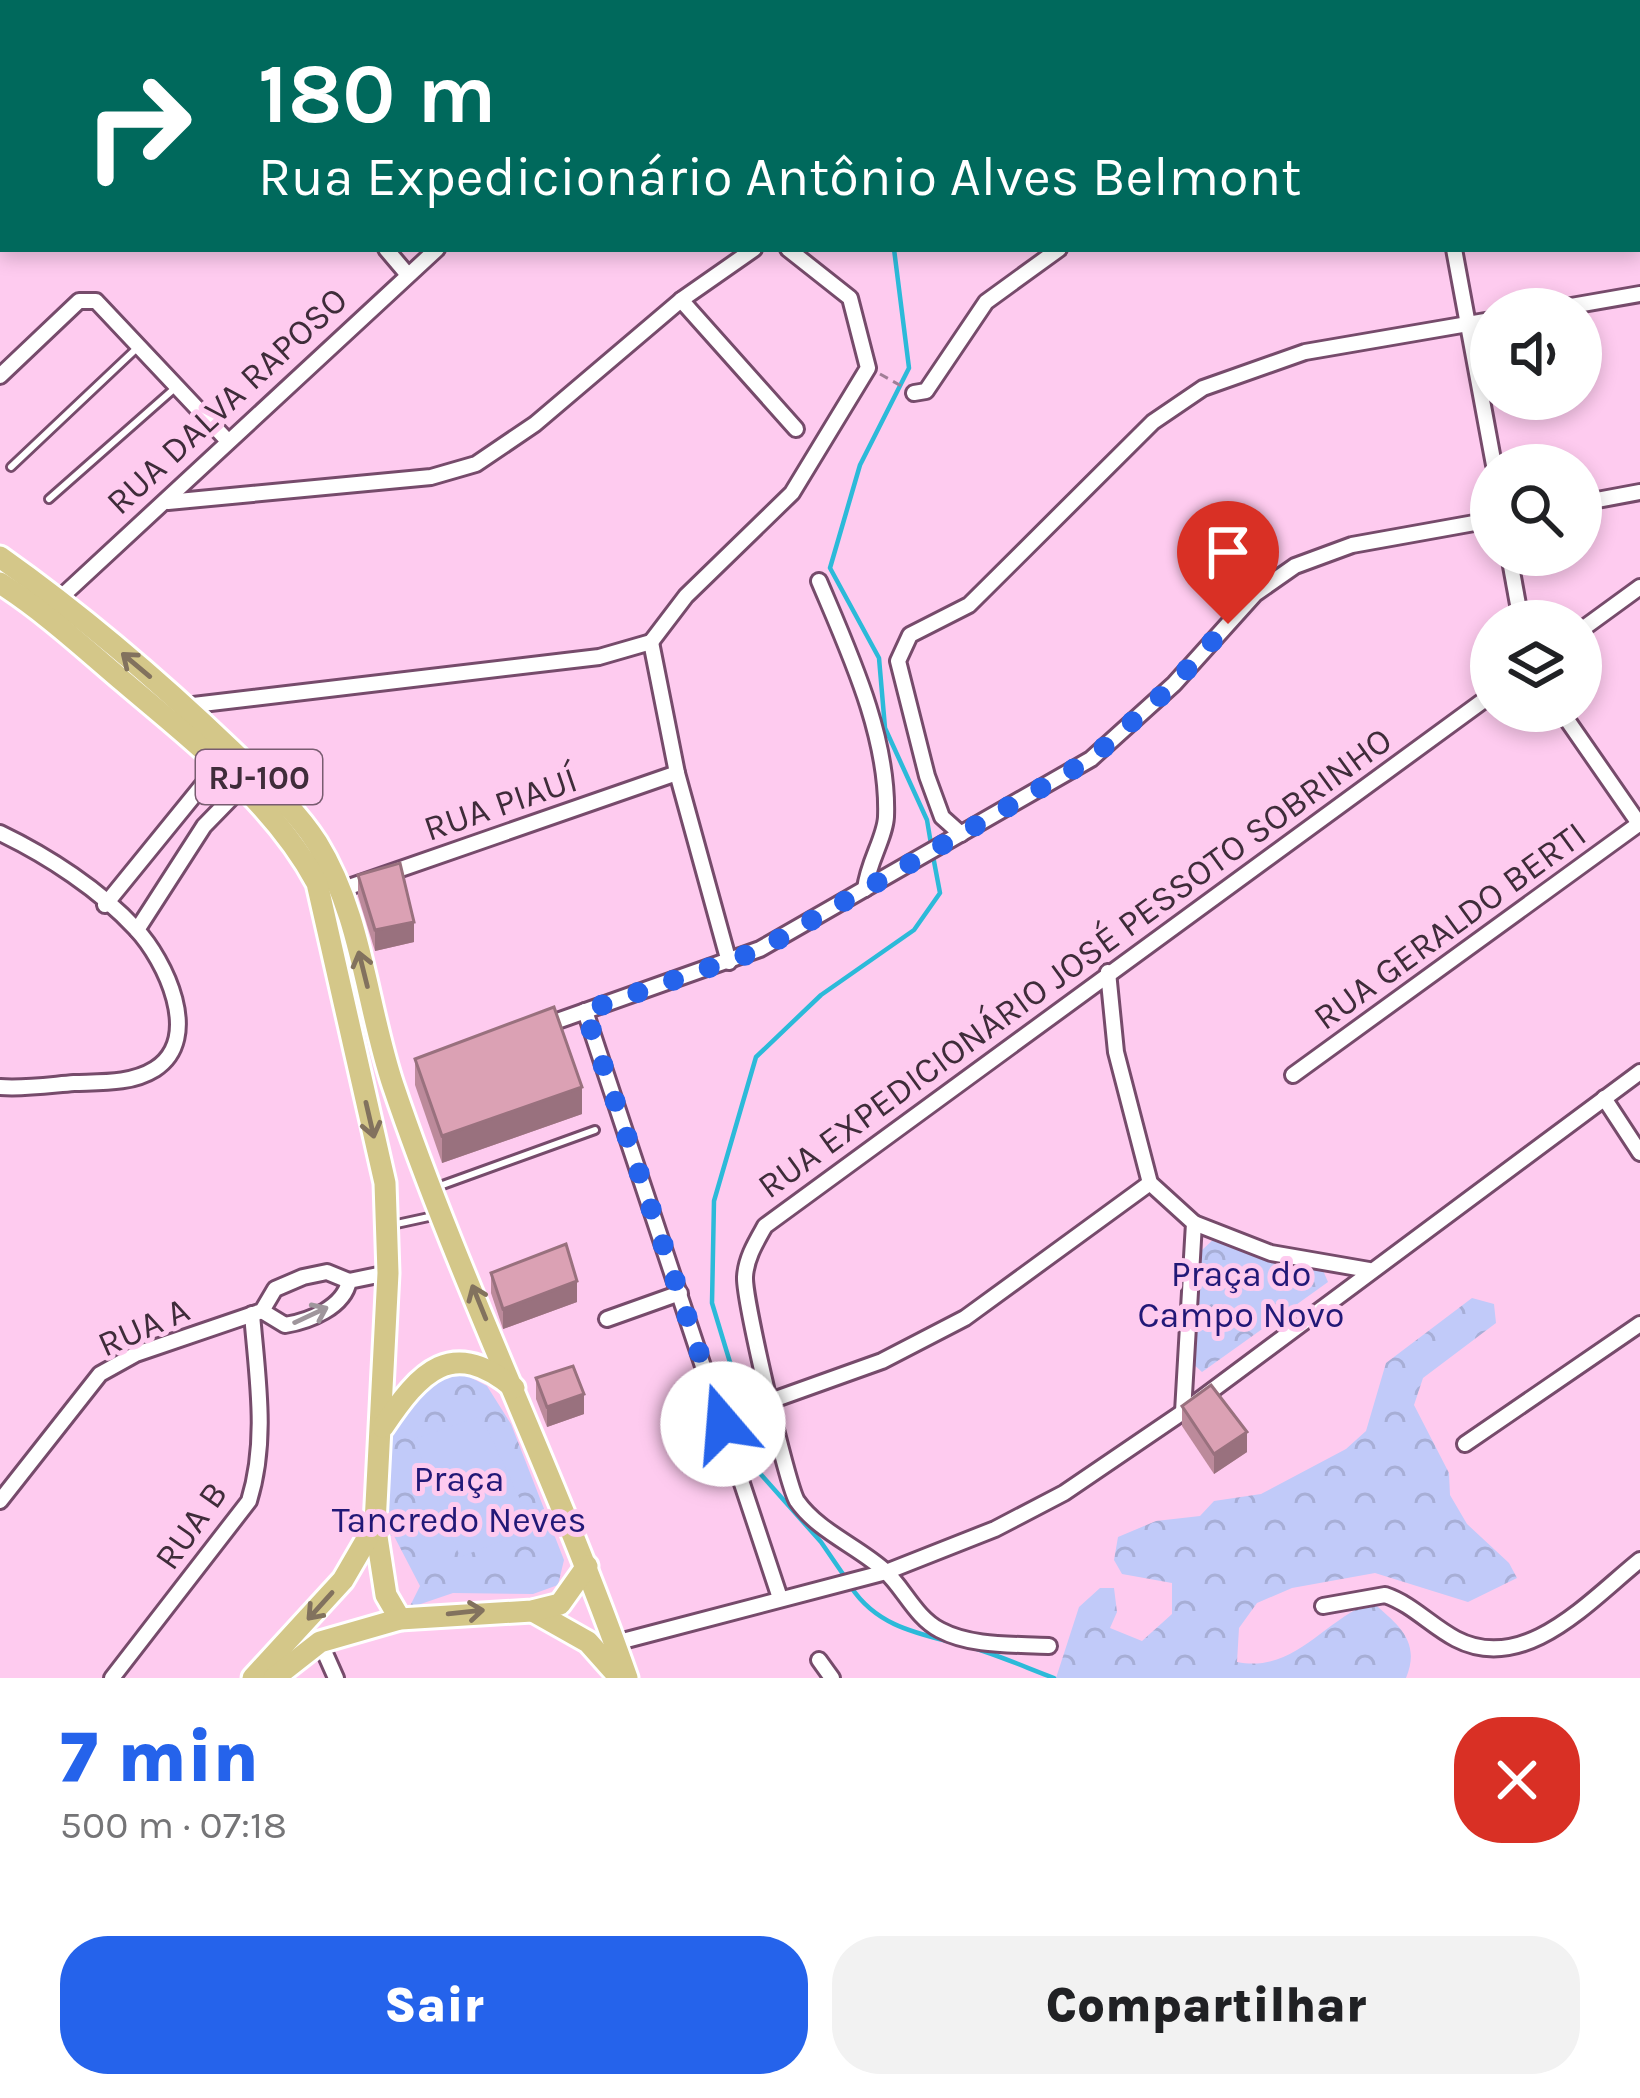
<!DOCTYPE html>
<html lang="pt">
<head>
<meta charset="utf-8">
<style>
	:root { --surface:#fff; --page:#f2f2f2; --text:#202124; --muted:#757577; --accent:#2563eb }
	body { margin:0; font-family:Karla,sans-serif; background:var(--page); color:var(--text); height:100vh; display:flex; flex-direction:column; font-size:45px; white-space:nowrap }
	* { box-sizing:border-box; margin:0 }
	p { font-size:39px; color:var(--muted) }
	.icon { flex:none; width:66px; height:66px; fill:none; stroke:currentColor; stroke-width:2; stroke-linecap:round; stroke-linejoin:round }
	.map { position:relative; height:1678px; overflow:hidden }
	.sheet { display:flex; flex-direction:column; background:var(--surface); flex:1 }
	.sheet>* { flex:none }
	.banner { position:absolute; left:0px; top:0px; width:1641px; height:252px; box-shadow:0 6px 18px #0003; background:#00695c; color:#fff; overflow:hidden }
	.tools { position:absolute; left:1470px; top:288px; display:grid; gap:24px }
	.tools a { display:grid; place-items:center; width:132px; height:132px; border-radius:50%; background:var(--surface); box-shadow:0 6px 18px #0003; font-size:60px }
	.pin { position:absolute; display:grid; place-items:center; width:102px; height:102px; color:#fff; margin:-123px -51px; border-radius:50% 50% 50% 0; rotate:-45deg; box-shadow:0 0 12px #0007 }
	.pin .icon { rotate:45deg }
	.me { position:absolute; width:132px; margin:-66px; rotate:342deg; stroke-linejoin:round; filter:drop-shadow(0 0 9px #0008) }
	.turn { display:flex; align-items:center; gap:42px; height:252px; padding:0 60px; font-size:54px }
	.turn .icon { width:156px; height:156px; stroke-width:2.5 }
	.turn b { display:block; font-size:84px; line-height:102px }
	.round { display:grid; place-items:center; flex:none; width:126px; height:126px; border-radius:48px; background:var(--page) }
	.headline { display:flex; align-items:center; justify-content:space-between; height:204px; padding:0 60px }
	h1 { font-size:72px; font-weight:800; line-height:90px; color:var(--accent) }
	.action { display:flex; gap:24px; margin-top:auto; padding:24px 60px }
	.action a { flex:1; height:138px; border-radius:48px; background:var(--accent); color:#fff; font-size:48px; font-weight:800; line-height:138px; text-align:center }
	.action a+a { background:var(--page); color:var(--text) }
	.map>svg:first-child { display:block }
</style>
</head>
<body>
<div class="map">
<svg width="1640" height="1678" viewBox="0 0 1640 1678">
	<defs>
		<pattern id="forest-crowns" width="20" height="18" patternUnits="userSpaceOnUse" patternTransform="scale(3)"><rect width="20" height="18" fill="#c1caf9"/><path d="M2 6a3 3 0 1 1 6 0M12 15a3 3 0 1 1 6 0" fill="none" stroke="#a7aed6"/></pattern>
	</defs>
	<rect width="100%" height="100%" fill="#fecbef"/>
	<g fill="url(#forest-crowns)">
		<path d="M1217 1236 1298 1267 1322 1268 1328 1282 1202 1372 1191 1362 1200 1252Z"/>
		<path d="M1472 1298 1494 1304 1496 1323 1423 1378 1414 1405 1449 1473 1450 1495 1467 1524 1509 1563 1517 1578 1468 1602 1375 1573 1292 1588 1257 1603 1239 1628 1237 1662C1295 1673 1322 1621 1372 1602 1399 1625 1421 1642 1406 1678H1056L1079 1607 1100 1588H1114L1117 1612 1110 1628 1142 1641 1172 1614V1583L1122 1574 1114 1560 1118 1537 1156 1521 1200 1516 1214 1501 1261 1494 1346 1449 1366 1431 1386 1363Z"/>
		<path d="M460 1372 487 1386 511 1424 564 1560 558 1585 533 1594 453 1593 409 1608 420 1586 394 1536 379 1534C385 1469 379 1385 460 1372Z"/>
	</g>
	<g fill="#c1caf9">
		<path d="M1257 1258 1282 1291 1231 1329 1206 1296Z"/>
		<path d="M481 1416 534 1529 460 1557 414 1439Z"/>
	</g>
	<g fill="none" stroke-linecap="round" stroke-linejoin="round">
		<g stroke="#2cbad9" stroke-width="4.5">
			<path d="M894 249 909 368 860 465 830 568 879 658 885 728 927 820 931 844"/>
			<path d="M845 1577 821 1542 748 1460 739 1392 712 1303 714 1201 756 1057 821 995 914 930 940 893 933 856"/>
			<path d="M851 1587C882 1634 934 1635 983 1651 1007 1659 1030 1669 1054 1678"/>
		</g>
		<g stroke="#2cbad9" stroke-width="30">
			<path d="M745 0V3"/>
			<path d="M221 3 227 0"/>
			<path d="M1638 42 1640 41"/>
			<path d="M0 92H3"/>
		</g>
		<defs>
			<g id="lane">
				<path d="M529 0 530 3"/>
				<path d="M11 467 137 348"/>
				<path d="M49 499 175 388"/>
				<path d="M437 1187 595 1130"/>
				<path d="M392 1225 438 1215"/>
			</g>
			<g id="street">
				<path d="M380 0 383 3"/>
				<path d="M631 0 632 3"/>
				<path d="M1638 99H1640"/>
				<path d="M386 249 408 275"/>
				<path d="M1454 249 1494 465"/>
				<path d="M681 300 796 429"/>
				<path d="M1554 309 1640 294"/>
				<path d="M0 376 79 301H96L226 439"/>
				<path d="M914 393 926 391 986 302 1059 249"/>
				<path d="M168 502 431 477 476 464 535 424 681 300 754 249"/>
				<path d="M1581 503 1640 492"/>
				<path d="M1509 555 1521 621"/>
				<path d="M819 581C849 652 889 737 886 817 885 838 868 862 865 889"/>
				<path d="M59 599 437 249"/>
				<path d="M1581 630 1640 587"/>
				<path d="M651 642 686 596 792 493 868 368 850 298 788 249"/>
				<path d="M651 642 677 773 729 962"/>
				<path d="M185 706 599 657 651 642"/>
				<path d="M1561 711 1640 825"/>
				<path d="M0 833C48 856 100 890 136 929 165 960 203 1038 155 1069 131 1084 101 1082 74 1083 50 1085 24 1089 0 1087"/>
				<path d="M961 834 942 817 927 776 898 661 910 635 969 605 1153 422 1203 388 1305 352 1491 320"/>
				<path d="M343 889 677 773"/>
				<path d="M105 905 218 766"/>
				<path d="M137 930 204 826 242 787"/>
				<path d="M1108 972 1116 1052 1150 1183 1194 1223 1183 1412"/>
				<path d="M585 1011 780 1598"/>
				<path d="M546 1025 760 949 1091 759 1174 684 1255 594 1295 566 1352 545 1491 520"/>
				<path d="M1293 1075 1640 823"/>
				<path d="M1604 1098 1640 1153"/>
				<path d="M1194 1223 1271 1253 1369 1270"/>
				<path d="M262 1311 285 1325C310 1321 344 1307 349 1281L388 1273"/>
				<path d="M607 1319 680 1293"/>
				<path d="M773 1400 882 1361 965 1318 1150 1183"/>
				<path d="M1465 1444 1640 1324"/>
				<path d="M0 1501 100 1374 136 1354 262 1311 275 1289 303 1277 327 1272 349 1281"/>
				<path d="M1323 1606 1385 1595C1412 1604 1431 1626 1456 1639 1525 1675 1590 1600 1640 1560"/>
				<path d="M320 1642 336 1678"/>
				<path d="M615 1643 886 1572 995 1529 1064 1493 1183 1412 1640 1072"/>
				<path d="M1049 1646C1014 1644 972 1647 940 1630 915 1617 904 1588 884 1570 857 1546 818 1531 797 1501 787 1485 744 1299 745 1277 746 1258 756 1242 765 1226L1491 695"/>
				<path d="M819 1660 832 1678"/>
				<path d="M112 1678 249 1501C268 1440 257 1376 252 1314"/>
			</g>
			<g id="secondary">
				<path d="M933 0 937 3"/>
				<path d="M1147 3 1165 0"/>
			</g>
			<g id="primary">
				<path d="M0 557C82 615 158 680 231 750 261 779 294 807 317 843 362 916 366 1004 393 1085 461 1286 557 1478 627 1678"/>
				<path d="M0 583C44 611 84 648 124 682 193 741 273 801 317 883L385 1183 388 1273 375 1524 386 1595 400 1619"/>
				<path d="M383 1427C420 1372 452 1336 514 1388"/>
				<path d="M533 1611 588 1642 620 1678"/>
				<path d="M253 1678 343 1580 375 1525"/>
				<path d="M274 1678 320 1642 400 1619 532 1611 560 1604 587 1566"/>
			</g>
		</defs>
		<use href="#lane" stroke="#764b6b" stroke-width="12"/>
		<use href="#street" stroke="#764b6b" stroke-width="20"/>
		<use href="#secondary" stroke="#764b6b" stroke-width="24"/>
		<use href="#primary" stroke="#fff" stroke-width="27"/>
		<path stroke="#a17e97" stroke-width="3" stroke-dasharray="9 6" stroke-linecap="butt" d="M880 374 903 387"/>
		<use href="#lane" stroke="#fff" stroke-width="6"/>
		<use href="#street" stroke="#fff" stroke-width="14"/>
		<use href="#secondary" stroke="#fff" stroke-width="18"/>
		<use href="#primary" stroke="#d4c789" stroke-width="21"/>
	</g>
	<g fill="#bc8a9b">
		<path d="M358 875 414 942 375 951 358 896Z"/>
		<path d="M415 1059 582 1114 442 1163 415 1085Z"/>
		<path d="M491 1273 577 1302 503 1329 491 1293Z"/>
		<path d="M536 1378 584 1414 547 1427 536 1399Z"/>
		<path d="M1182 1406 1247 1452 1214 1474 1182 1426Z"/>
	</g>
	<g fill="#99717e">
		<path d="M414 922V942L375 951V930Z"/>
		<path d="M582 1087V1114L442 1163V1136Z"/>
		<path d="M577 1281V1302L503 1329V1309Z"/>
		<path d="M584 1394V1414L547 1427V1407Z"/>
		<path d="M1247 1432V1452L1214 1474V1454Z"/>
	</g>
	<g fill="#dba1b4" stroke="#99717e" stroke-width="3">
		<path d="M400 863 414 922 375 930 358 875Z"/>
		<path d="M554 1007 582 1087 442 1136 415 1059Z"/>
		<path d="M566 1244 577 1281 503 1309 491 1273Z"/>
		<path d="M573 1366 584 1394 547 1407 536 1378Z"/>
		<path d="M1211 1385 1247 1432 1214 1454 1182 1406Z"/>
	</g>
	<defs><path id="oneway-shaft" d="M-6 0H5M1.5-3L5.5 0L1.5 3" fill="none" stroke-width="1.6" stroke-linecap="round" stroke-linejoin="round" transform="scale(3)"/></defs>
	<g stroke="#82725e">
		<use href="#oneway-shaft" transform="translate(136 665) rotate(-140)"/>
		<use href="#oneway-shaft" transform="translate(363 969) rotate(-104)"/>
		<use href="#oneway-shaft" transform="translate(370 1120) rotate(77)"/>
		<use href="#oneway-shaft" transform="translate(479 1302) rotate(-112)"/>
		<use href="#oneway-shaft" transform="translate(320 1606) rotate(132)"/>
		<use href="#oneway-shaft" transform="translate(466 1612) rotate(-6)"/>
	</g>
	<use stroke="#9f969c" href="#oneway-shaft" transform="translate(311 1315) rotate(-25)"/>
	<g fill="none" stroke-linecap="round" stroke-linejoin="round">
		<path stroke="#2563eb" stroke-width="21" stroke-dasharray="0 37.8" d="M723 1424 585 1011 760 950 1091 759 1174 684 1228 624"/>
	</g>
	<g text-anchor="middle" stroke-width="10" stroke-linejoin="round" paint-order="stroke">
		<rect fill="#fecbef" stroke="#785c70" stroke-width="3" x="196" y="750" width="126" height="54" rx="9"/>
		<g font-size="33" font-weight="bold" fill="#3f2c3a">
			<text x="259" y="789">RJ-100</text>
		</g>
		<g font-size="36" fill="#3f2c3a" stroke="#fecbef">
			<text transform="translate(226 400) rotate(-43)" y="13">RUA DALVA RAPOSO</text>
			<text transform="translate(500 803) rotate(-19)" y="13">RUA PIAUÍ</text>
			<text transform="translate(1449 925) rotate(-36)" y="13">RUA GERALDO BERTI</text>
			<text transform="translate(1074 962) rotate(-36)" y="13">RUA EXPEDICIONÁRIO JOSÉ PESSOTO SOBRINHO</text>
			<text transform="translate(143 1326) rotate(-24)" y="13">RUA A</text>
			<text transform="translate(190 1525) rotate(-55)" y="13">RUA B</text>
		</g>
		<g font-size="36" fill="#221877" stroke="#fecbef">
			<text x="1241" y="1286">Praça do<tspan x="1241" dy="41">Campo Novo</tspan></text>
			<text x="459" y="1491">Praça<tspan x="459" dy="41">Tancredo Neves</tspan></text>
		</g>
	</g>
</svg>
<div class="tools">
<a><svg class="icon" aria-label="sound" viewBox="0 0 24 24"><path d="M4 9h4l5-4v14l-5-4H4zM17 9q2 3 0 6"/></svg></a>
<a><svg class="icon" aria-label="search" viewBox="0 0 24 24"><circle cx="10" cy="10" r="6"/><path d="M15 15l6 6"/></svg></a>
<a><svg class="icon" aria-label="layers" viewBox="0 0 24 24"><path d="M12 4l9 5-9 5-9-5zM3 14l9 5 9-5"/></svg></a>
</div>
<div class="pin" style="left:1228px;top:624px;background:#d93025"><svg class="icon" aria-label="arrive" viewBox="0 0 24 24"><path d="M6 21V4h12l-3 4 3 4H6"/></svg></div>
<svg class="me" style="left:723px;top:1424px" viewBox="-20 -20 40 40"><circle r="19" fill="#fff"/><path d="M0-13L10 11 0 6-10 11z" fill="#2563eb"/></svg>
<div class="banner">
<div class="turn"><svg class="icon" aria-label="right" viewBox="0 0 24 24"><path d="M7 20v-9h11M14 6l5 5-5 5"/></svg><div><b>180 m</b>Rua Expedicionário Antônio Alves Belmont</div></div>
</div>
</div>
<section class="sheet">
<div class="headline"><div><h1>7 min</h1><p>500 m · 07:18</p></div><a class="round" style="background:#d93025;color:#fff"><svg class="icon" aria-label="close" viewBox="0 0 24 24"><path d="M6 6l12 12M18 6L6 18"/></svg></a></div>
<div class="action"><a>Sair</a><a>Compartilhar</a></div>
</section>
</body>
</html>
